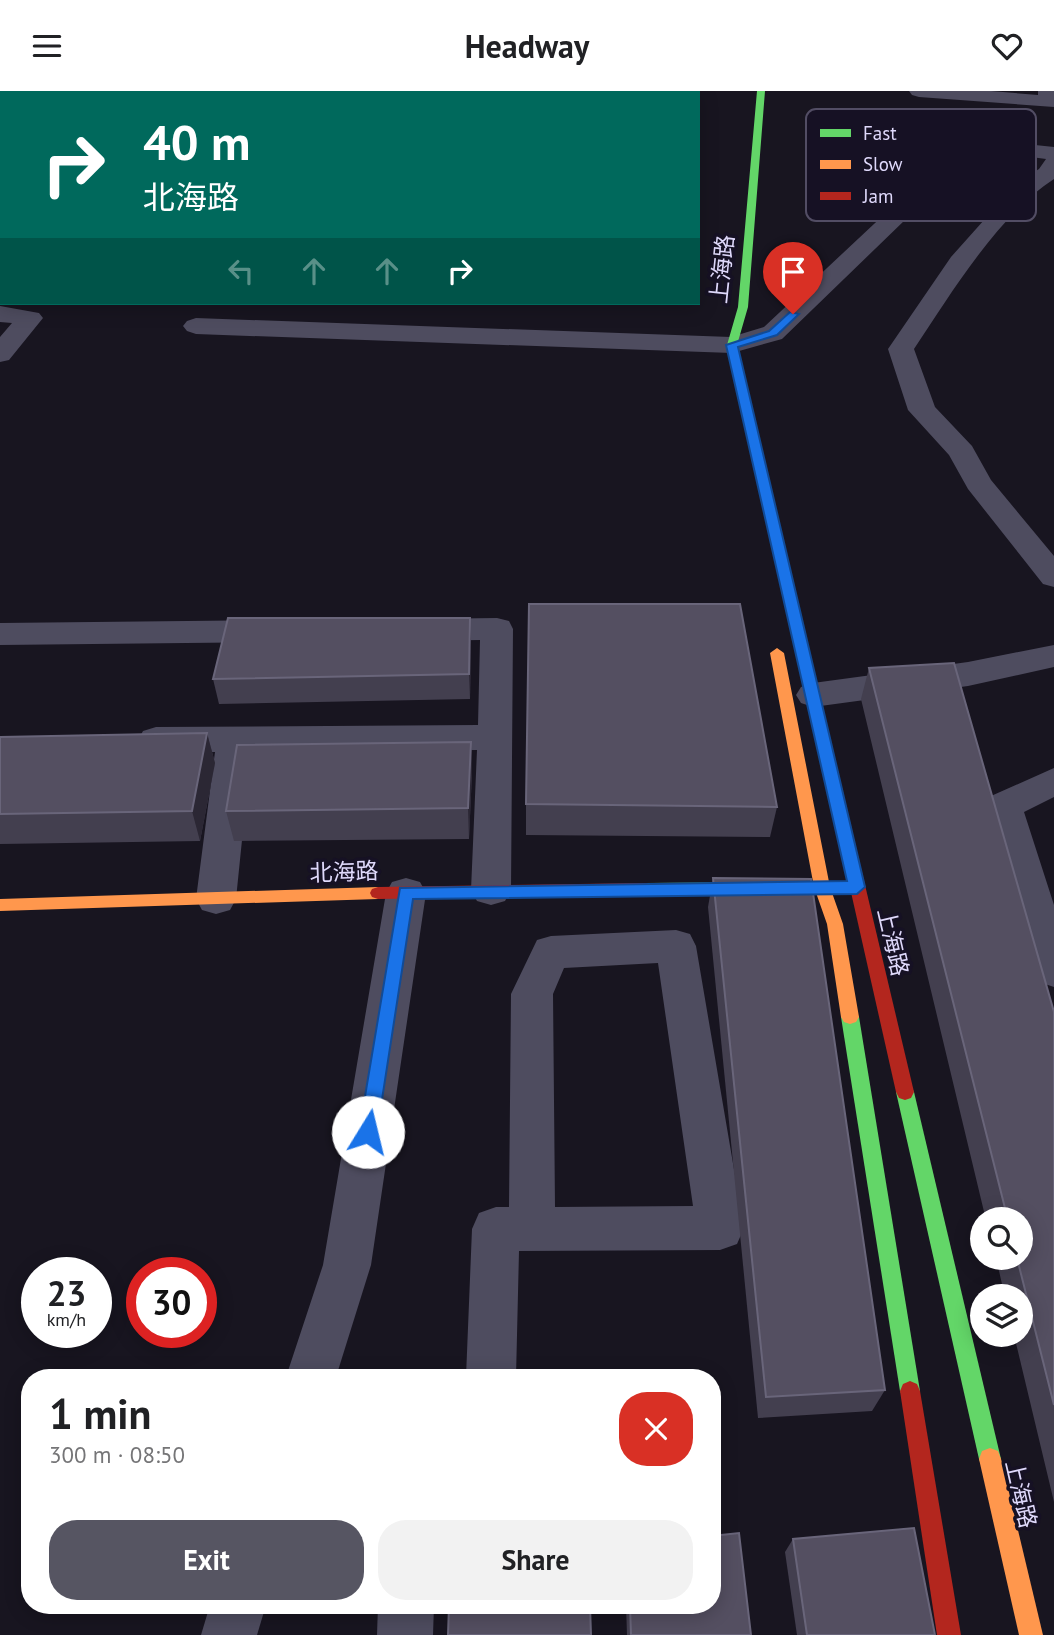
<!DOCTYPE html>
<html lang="en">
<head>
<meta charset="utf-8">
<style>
	:root { --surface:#fff; --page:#f2f2f2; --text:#202124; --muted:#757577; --accent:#565562 }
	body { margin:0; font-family:"PT Sans","Noto Sans SC",sans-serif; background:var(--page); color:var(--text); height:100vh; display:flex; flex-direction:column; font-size:26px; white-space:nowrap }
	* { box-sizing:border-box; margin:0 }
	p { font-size:23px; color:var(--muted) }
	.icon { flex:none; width:38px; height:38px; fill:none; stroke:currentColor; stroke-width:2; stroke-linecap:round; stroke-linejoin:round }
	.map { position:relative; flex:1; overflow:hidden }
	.side { position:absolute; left:21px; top:1278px; width:700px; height:245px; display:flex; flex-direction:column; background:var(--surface); border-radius:28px; box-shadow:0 4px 18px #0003 }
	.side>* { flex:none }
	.guide { position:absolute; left:0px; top:0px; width:700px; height:214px; box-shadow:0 4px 18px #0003; background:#00695c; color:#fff; overflow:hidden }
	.controls { position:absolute; left:970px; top:1116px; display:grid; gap:14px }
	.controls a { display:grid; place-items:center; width:63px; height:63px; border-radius:50%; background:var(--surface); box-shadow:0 4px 18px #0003; font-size:35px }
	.speed { position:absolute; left:21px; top:1166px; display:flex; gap:14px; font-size:35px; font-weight:700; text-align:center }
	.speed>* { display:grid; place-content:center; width:91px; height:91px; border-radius:50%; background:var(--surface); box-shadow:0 4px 18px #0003; line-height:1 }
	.speed small { font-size:18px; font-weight:400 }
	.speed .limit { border:10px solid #d22; background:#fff; color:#111 }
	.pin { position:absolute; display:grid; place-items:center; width:60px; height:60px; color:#fff; margin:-72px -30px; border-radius:50% 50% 50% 0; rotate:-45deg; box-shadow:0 0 7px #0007 }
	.pin .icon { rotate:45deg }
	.me { position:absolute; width:77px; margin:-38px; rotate:9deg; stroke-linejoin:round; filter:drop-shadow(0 0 5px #0008) }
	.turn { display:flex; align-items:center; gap:24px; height:147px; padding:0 28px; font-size:32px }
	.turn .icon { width:91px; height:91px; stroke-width:2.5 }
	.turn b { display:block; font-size:49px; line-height:60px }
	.lanes { display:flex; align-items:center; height:66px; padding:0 28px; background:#0003; justify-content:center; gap:35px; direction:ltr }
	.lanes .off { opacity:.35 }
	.round { display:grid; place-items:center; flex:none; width:74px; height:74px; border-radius:28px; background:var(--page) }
	.head { display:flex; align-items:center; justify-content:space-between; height:119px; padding:0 28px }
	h1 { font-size:42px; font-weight:700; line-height:52px }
	.button { display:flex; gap:14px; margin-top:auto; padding:14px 28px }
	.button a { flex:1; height:80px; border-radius:28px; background:var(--accent); color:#fff; font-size:28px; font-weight:700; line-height:80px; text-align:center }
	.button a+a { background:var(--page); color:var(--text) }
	header { display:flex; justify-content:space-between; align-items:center; height:91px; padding:0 28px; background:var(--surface); font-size:32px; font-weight:700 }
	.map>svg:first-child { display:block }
</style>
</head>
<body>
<header><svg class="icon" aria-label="menu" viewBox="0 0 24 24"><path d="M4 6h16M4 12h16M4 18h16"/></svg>Headway<svg class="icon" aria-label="heart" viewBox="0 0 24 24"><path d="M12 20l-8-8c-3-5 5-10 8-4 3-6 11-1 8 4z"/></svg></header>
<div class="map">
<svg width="1054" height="1544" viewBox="0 0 1054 1544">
	<rect width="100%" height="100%" fill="#181520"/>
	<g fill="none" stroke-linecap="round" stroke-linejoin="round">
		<g fill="#4e4c5f" fill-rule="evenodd">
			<path d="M909 0H991L1038 4V0H1054V16L919 6 912 4Z"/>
			<path d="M1016 52 1054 56V88C999 123 950 204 914 258L935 316 972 355 991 389 1054 465V496L1043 493 968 398 949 364 908 319 888 258 951 166 1018 91 1039 78 1046 68 1016 64 988 65 906 128 782 248 732 262 196 243 187 240 183 235 187 230 196 227 731 246 764 236 890 118 975 54Z"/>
			<path d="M0 215 39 222 43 227 9 269 0 271V246L12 232 0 231Z"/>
			<path d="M497 527 509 530 513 538 511 799 505 810 491 814 477 810 471 799 477 659 251 661 236 808 230 819 216 823 202 819 196 808 215 661 156 662 143 658 138 649 143 640 156 636 478 634 480 549 418 550 406 547 402 539 406 531 418 528Z"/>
			<path d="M277 529 289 532 294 540 289 548 277 551 0 554V532Z"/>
			<path d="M1054 554V576L968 595 813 616 801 612 796 604 801 596 813 592 968 571Z"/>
			<path d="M1054 677V706L1024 721 1054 814V896L1039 891 1033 879 985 715 991 705Z"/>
			<path d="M406 787 420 791 426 802 371 1174 336 1286H286L323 1174 386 802 392 791Z"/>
			<path d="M676 839 690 843 696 855 744 1137 737 1153 720 1159 519 1160 516 1286H466L472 1138 479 1122 496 1116H509L511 903 537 849 551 845ZM658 872 693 1115 555 1116 553 903 564 877Z"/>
			<path d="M210 1514H266L257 1544H201Z"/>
			<path d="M378 1514H434L433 1544H377Z"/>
		</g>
		<g fill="#63d668" fill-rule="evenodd">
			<path d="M757 0H765L748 216 737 254 790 477 784 481 778 477 727 254 738 216Z"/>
			<path d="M764 791 770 793 772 797 770 801 764 803 646 804 640 802 638 798 640 794 646 792Z"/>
			<path d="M850 919 856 921 859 926 920 1300 917 1307 910 1310 903 1307 900 1300 841 926 844 921Z"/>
			<path d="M905 993 911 995 914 1001 1001 1368 998 1376 990 1379 982 1376 979 1368 896 1001 899 995Z"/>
		</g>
		<g fill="#ff974d" fill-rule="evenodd">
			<path d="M777 557 784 562 830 796 843 833 859 926 856 931 850 933 844 931 841 926 827 833 814 796 770 562Z"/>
			<path d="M378 796 384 798 386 802 384 806 378 808 0 820V808Z"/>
			<path d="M990 1357 998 1360 1001 1368 1043 1544H1019L979 1368 982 1360Z"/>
		</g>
		<g fill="#b3261e" fill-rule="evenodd">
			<path d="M784 473 790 477 914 1001 911 1007 905 1009 899 1007 896 1001 778 477Z"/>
			<path d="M646 792 652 794 654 798 652 802 646 804 378 808 372 806 370 802 372 798 378 796Z"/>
			<path d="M910 1290 917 1293 920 1300 961 1544H937L900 1300 903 1293Z"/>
		</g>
	</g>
	<g fill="#433f4f">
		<path d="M471 552 470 608 219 613 213 588Z"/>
		<path d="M869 577 1054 921V1411L1014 1244H1020V1206H1005L996 1167H1020V1129H986L861 608Z"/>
		<path d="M207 642 215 672 200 750 0 753V646Z"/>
		<path d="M471 651 472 681 469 748 234 750 226 720Z"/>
		<path d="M526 713 777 716 770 746 526 744Z"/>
		<path d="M713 787 885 1299 872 1320 758 1327 708 816Z"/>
		<path d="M793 1448 935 1544H797L785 1461Z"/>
		<path d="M626 1514H712L751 1544H627Z"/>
	</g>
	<g fill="#2b2734">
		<path d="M470 527 471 552 470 608 469 583Z"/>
		<path d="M207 642 215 672 200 750 192 720Z"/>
		<path d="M471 651 472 681 469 748 468 717Z"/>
	</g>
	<g fill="#544f61" stroke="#69657a" stroke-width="2">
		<path d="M529 513H740L777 716 526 713Z"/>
		<path d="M228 527H470L469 583 213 588Z"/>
		<path d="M954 572 1054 921V1314L1017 1167H1020V1129H1008L869 577Z"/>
		<path d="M207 642 192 720 0 723V646Z"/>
		<path d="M471 651 468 717 226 720 237 654Z"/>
		<path d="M713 787 811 788 885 1299 766 1306Z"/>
		<path d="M914 1437 935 1544H807L793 1448Z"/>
		<path d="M739 1442 751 1544H631L630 1514H712V1445Z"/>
		<path d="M449 1514H590L591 1544H448Z"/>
	</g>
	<path fill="#1a73e8" stroke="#114b97" stroke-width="2" d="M790 221 799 223 777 244 738 256 865 796 857 803 413 808 377 1041 374 1047 368 1050 361 1047 359 1041 400 797 847 790 726 254 769 240Z"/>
	<g text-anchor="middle" stroke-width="7" stroke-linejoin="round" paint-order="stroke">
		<g font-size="23" fill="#dfd9fb" stroke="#161124">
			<text transform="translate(722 178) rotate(-84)" y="8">上海路</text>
			<text transform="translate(344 781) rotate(-2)" y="8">北海路</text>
			<text transform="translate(893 851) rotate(77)" y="8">上海路</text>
			<text transform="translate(1021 1403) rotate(77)" y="8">上海路</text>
		</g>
	</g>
	<rect x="806" y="18" width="230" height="112" rx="10" fill="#161124" stroke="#524d64" stroke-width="2"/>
	<rect x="820" y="38" width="31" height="8" fill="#63d668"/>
	<rect x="820" y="69" width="31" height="9" fill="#ff974d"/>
	<rect x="820" y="101" width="31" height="8" fill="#b3261e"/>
	<g font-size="19" fill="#dfd9fb">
		<text x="863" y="49">Fast</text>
		<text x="863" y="80">Slow</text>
		<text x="863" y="112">Jam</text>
	</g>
</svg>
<div class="controls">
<a><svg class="icon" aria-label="search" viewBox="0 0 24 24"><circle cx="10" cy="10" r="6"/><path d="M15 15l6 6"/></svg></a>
<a><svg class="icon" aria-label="layers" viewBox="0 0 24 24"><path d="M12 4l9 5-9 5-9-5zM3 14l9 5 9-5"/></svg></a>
</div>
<div class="speed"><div>23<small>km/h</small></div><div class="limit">30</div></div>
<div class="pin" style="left:793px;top:223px;background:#d93025"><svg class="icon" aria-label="arrive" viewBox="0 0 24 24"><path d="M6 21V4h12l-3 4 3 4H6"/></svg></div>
<svg class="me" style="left:368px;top:1041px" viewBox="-20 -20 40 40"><circle r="19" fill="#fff"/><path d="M0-13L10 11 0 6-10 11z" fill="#1a73e8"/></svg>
<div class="guide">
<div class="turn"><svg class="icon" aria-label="right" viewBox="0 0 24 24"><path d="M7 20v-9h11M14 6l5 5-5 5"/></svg><div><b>40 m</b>北海路</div></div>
<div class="lanes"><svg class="icon off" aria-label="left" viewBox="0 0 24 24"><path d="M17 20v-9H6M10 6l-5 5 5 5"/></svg><svg class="icon off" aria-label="ahead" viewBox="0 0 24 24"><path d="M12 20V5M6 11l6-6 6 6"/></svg><svg class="icon off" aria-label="ahead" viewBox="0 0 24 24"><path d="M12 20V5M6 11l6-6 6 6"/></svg><svg class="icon" aria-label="right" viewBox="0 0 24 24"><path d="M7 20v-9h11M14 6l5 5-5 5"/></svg></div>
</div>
<section class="side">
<div class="head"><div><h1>1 min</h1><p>300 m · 08:50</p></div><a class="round" style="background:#d93025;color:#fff"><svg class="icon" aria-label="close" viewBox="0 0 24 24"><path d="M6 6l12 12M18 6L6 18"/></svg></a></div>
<div class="button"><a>Exit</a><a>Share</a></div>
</section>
</div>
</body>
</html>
